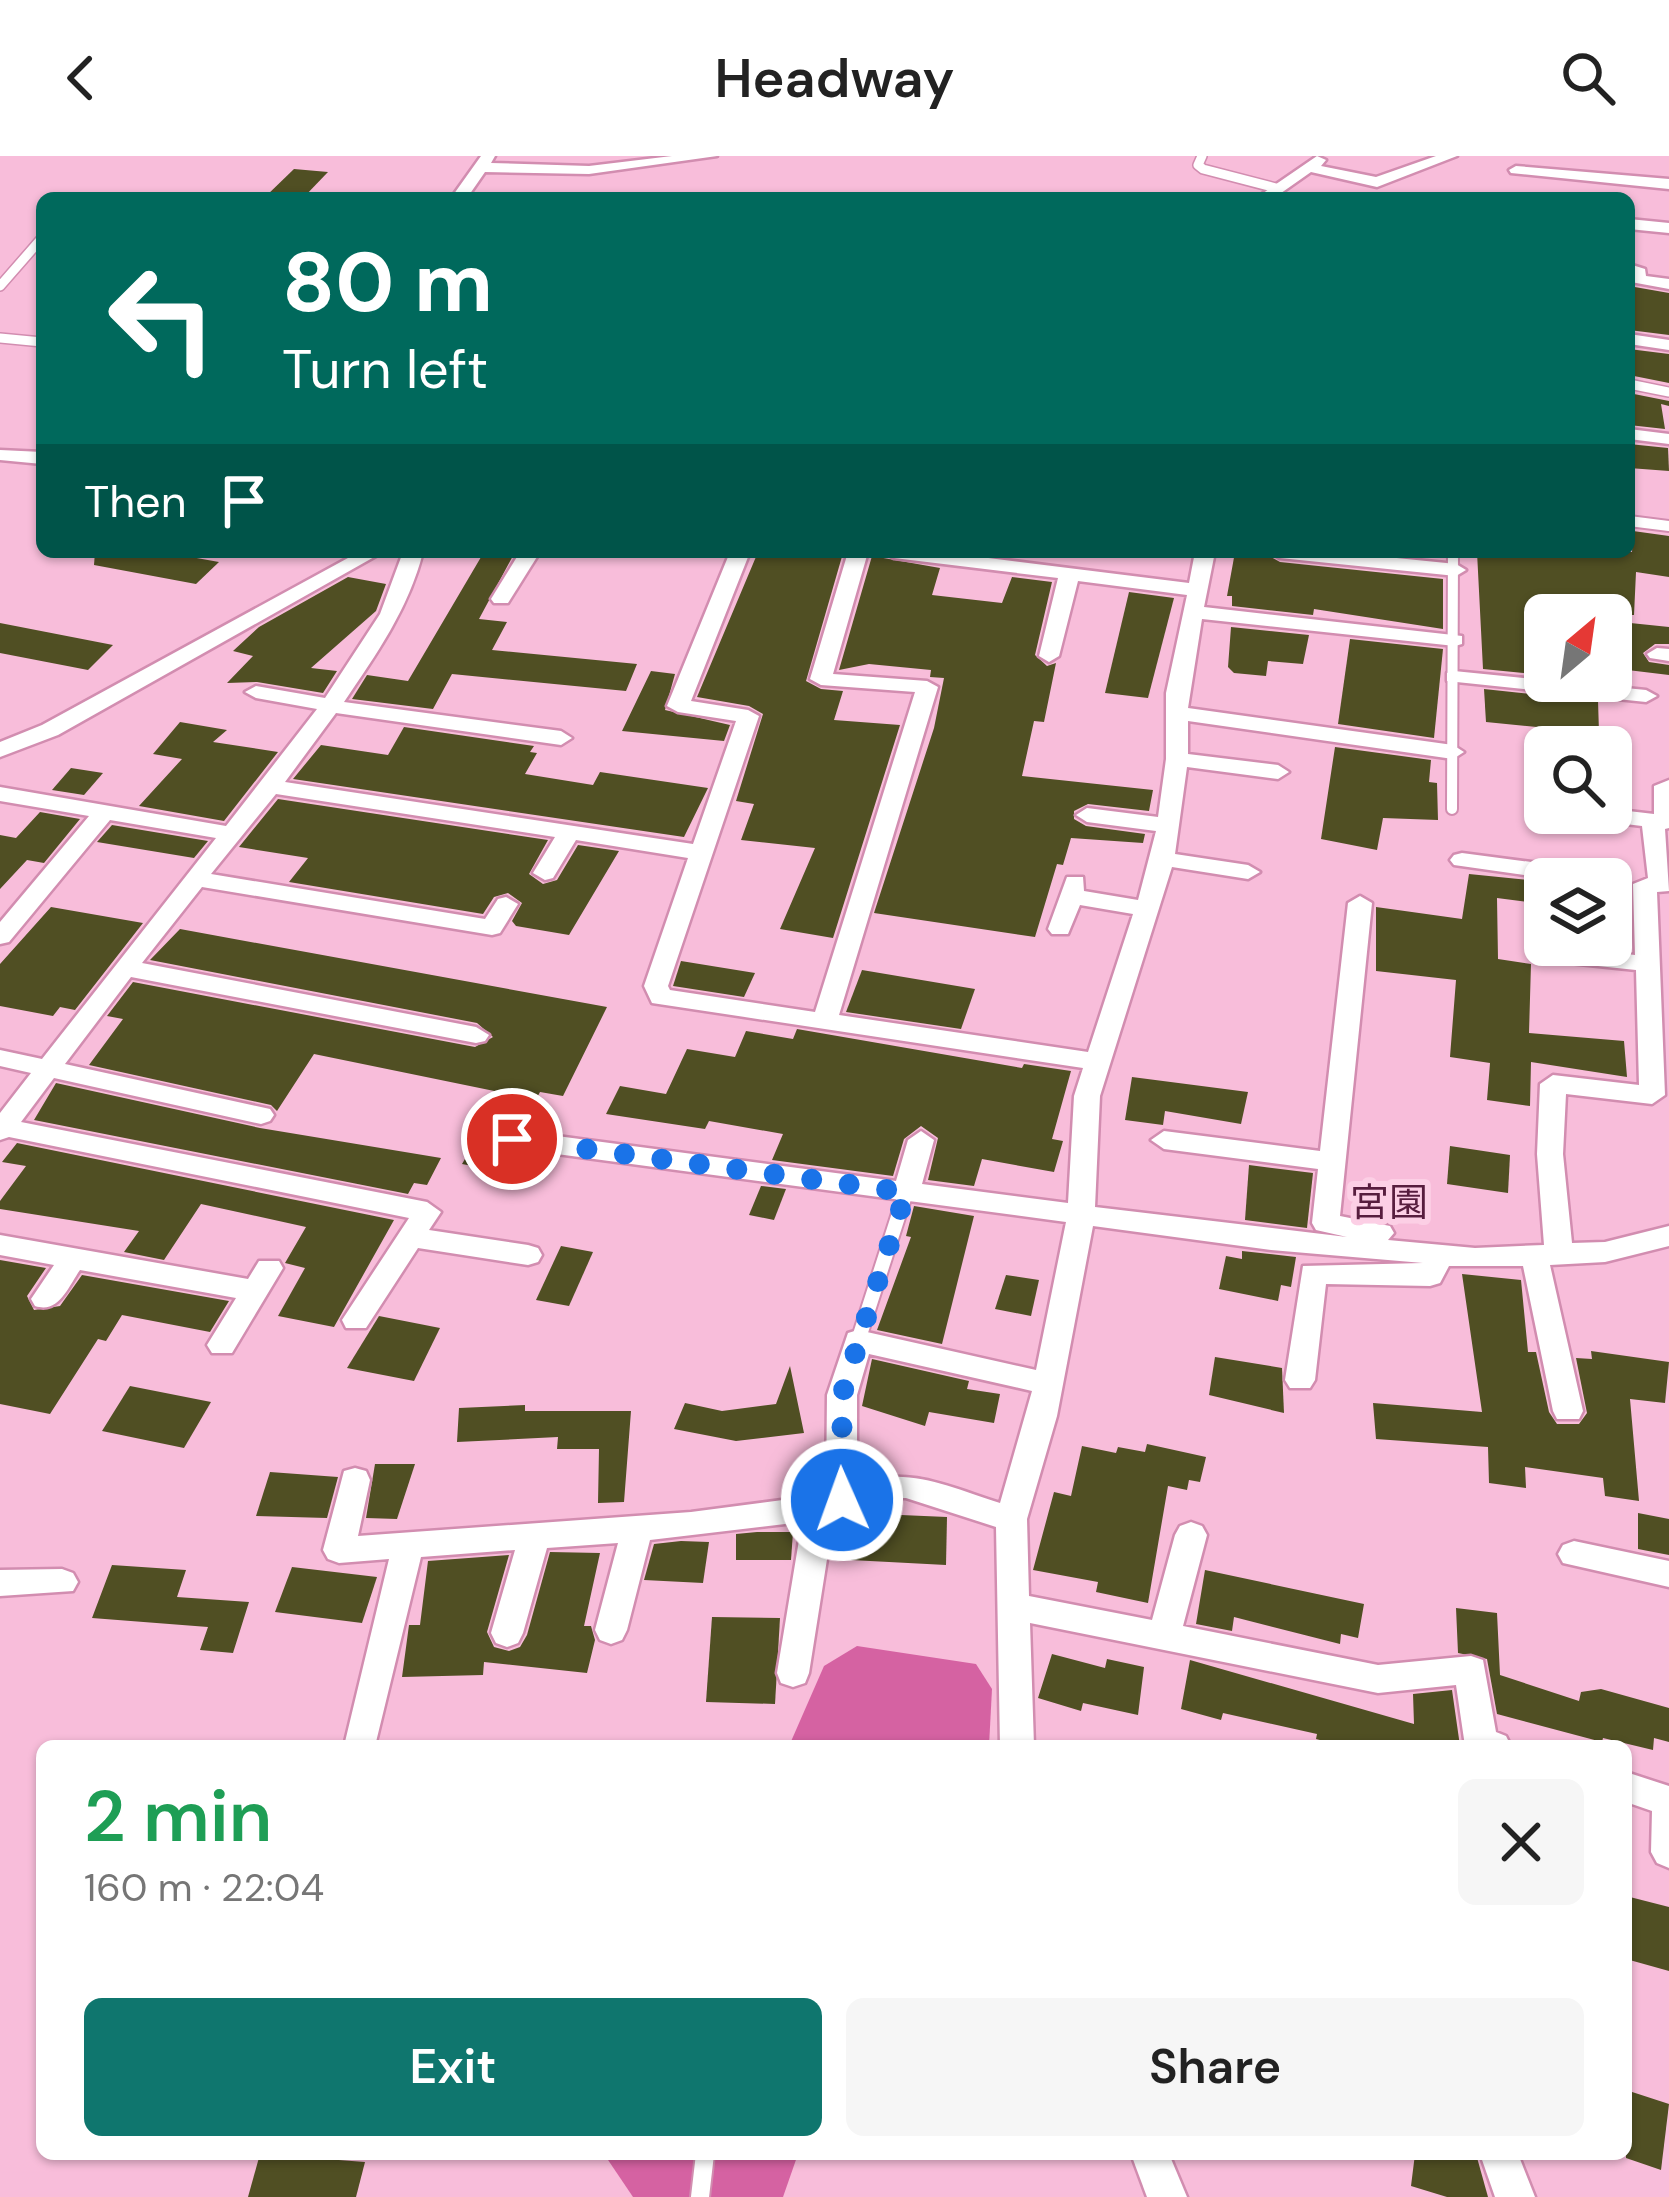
<!DOCTYPE html>
<html lang="en">
<head>
<meta charset="utf-8">
<style>
	:root { --surface:#fff; --page:#f6f6f6; --text:#222; --muted:#767676; --accent:#0f766e }
	body { margin:0; font-family:"DM Sans","Noto Sans JP",sans-serif; background:var(--page); color:var(--text); height:100vh; display:flex; flex-direction:column; font-size:45px; white-space:nowrap }
	* { box-sizing:border-box; margin:0 }
	p { font-size:39px; color:var(--muted) }
	.icon { flex:none; width:66px; height:66px; fill:none; stroke:currentColor; stroke-width:2; stroke-linecap:round; stroke-linejoin:round }
	.map { position:relative; flex:1; overflow:hidden }
	.side { position:absolute; left:36px; top:1584px; width:1596px; height:420px; display:flex; flex-direction:column; background:var(--surface); border-radius:18px; box-shadow:0 3px 9px #0004 }
	.side>* { flex:none }
	.hud { position:absolute; left:36px; top:36px; width:1599px; height:366px; border-radius:18px; box-shadow:0 3px 9px #0004; background:#00695c; color:#fff; overflow:hidden }
	.needle { width:78px; rotate:29deg }
	.controls { position:absolute; left:1524px; top:438px; display:grid; gap:24px }
	.controls a { display:grid; place-items:center; width:108px; height:108px; border-radius:18px; background:var(--surface); box-shadow:0 3px 9px #0004; font-size:60px }
	.pin { position:absolute; display:grid; place-items:center; width:102px; height:102px; color:#fff; margin:-51px; border:6px solid #fff; border-radius:50%; box-shadow:0 3px 12px #0007 }
	.me { position:absolute; width:132px; margin:-66px; rotate:358deg; stroke-linejoin:round; filter:drop-shadow(0 0 9px #0008) }
	.turn { display:flex; align-items:center; gap:42px; height:252px; padding:0 48px; font-size:54px }
	.turn .icon { width:156px; height:156px; stroke-width:2.5 }
	.turn b { display:block; font-size:84px; line-height:102px }
	.then { display:flex; align-items:center; height:114px; padding:0 48px; background:#0003; gap:24px; font-size:45px }
	.round { display:grid; place-items:center; flex:none; width:126px; height:126px; border-radius:18px; background:var(--page) }
	.overview { display:flex; align-items:center; justify-content:space-between; height:204px; padding:0 48px }
	h1 { font-size:72px; font-weight:600; line-height:90px; color:#1e9e55 }
	.primary-button { display:flex; gap:24px; margin-top:auto; padding:24px 48px }
	.primary-button a { flex:1; height:138px; border-radius:18px; background:var(--accent); color:#fff; font-size:48px; font-weight:600; line-height:138px; text-align:center }
	.primary-button a+a { background:var(--page); color:var(--text) }
	header { display:flex; justify-content:space-between; align-items:center; height:156px; padding:0 48px; background:var(--surface); font-size:54px; font-weight:600 }
	.map>svg:first-child { display:block }
</style>
</head>
<body>
<header><svg class="icon" aria-label="back" viewBox="0 0 24 24"><path d="M15 5l-7 7 7 7"/></svg>Headway<svg class="icon" aria-label="search" viewBox="0 0 24 24"><circle cx="10" cy="10" r="6"/><path d="M15 15l6 6"/></svg></header>
<div class="map">
<svg width="1669" height="2041" viewBox="0 0 1669 2041">
	<rect width="100%" height="100%" fill="#f8bdda"/>
	<g fill="#d562a2">
		<path d="M857 1490 976 1508 992 1533 989 1590H789L824 1510Z"/>
		<path d="M604 1998H798L783 2041H633Z"/>
	</g>
	<g fill="#504f23">
		<path d="M294 13 328 16 303 42H264Z"/>
		<path d="M1629 130 1669 137V179L1629 174Z"/>
		<path d="M1629 193 1669 198V227L1629 219Z"/>
		<path d="M1629 237 1669 245V250L1661 248 1665 273 1629 269Z"/>
		<path d="M1629 288 1668 292 1669 315 1629 312Z"/>
		<path d="M1633 375 1669 380V421L1636 416 1634 459H1545V519L1483 513 1477 396H1632Z"/>
		<path d="M95 396H163L219 406 196 428 94 409Z"/>
		<path d="M484 396H515L479 463 507 466 492 494 637 508 626 535 452 518 433 553 352 543 367 519 408 525Z"/>
		<path d="M758 396 843 397 806 525 821 533 843 535 834 564 900 569 833 782 780 773 815 692 741 684 754 648 736 645 763 558 749 550 697 541Z"/>
		<path d="M1235 396 1267 399 1280 406 1443 423V473L1314 453 1313 459 1232 450V440H1227Z"/>
		<path d="M872 400 940 412 932 439 1002 447 1012 421 1052 426 1035 499 1047 510 1056 507 1044 566 1034 565 1022 620 1153 634 1149 655 1088 648 1074 655V663L1086 670 1145 678 1143 687 1071 682 1063 709 1057 708 1035 781 874 757 934 572 944 522 930 521 931 514 869 508 839 514Z"/>
		<path d="M348 421 386 428 376 455 311 512 337 515 323 537 257 526 227 527 253 500 233 495 259 471Z"/>
		<path d="M1129 436 1174 442 1148 542 1105 537Z"/>
		<path d="M1611 465 1669 471V488H1655L1643 497 1649 506 1669 509V519L1611 512Z"/>
		<path d="M0 467 113 489 88 514 0 497Z"/>
		<path d="M1231 471 1309 479 1303 508 1268 505 1266 520 1234 517 1228 511Z"/>
		<path d="M1350 483 1443 493 1434 582 1338 568Z"/>
		<path d="M651 515 675 518 665 554 730 569 724 585 622 575Z"/>
		<path d="M1484 533 1598 545 1599 577 1486 566Z"/>
		<path d="M180 566 227 574 213 586 278 596 224 665 139 650 182 603 153 598Z"/>
		<path d="M404 571 534 590 530 596 537 597 525 618 593 629 600 616 708 632 684 681 293 623 321 589 388 599Z"/>
		<path d="M1335 591 1431 604 1429 626 1437 627 1438 664 1383 662 1377 694 1321 683Z"/>
		<path d="M71 612 103 617 84 639 52 634Z"/>
		<path d="M278 643 548 684 529 718 543 728 557 724 578 689 619 695 569 779 516 770 512 765 522 747 508 737 494 741 483 758 289 726 308 702 239 691Z"/>
		<path d="M40 656 80 663 44 707 27 704 0 733V679L16 682Z"/>
		<path d="M112 669 208 685 194 702 97 686Z"/>
		<path d="M1469 718 1537 725 1536 747 1497 742 1498 803 1531 808 1529 877 1624 885 1627 921 1531 906 1530 950 1487 944 1490 907 1450 901 1456 824 1376 815V751L1462 763Z"/>
		<path d="M51 751 143 767 75 854 60 851 53 860 0 850V808Z"/>
		<path d="M180 773 607 851 563 940 540 936 521 971 502 973 495 980 511 996 553 1002 543 1023 462 1008 504 937 314 898 277 955 271 949 89 909 123 863 107 860 133 826 475 891 493 881 477 867 150 804Z"/>
		<path d="M681 805 755 817 744 841 673 830Z"/>
		<path d="M862 814 975 833 961 873 846 856Z"/>
		<path d="M797 873 1022 912 1024 908 1071 915 1052 983 1063 985 1054 1016 982 1003 974 1030 928 1024 938 982 921 970 904 983 893 1020 772 1004 783 978 709 965 705 973 606 958 620 930 666 938 687 893 735 901 746 875 793 883Z"/>
		<path d="M1132 921 1248 936 1241 968 1165 955 1163 969 1125 964Z"/>
		<path d="M56 927 260 972 441 1002 427 1029 414 1027 408 1038 34 964Z"/>
		<path d="M17 987 394 1064 334 1171 278 1160 305 1112 285 1107 306 1071 201 1048 164 1104 124 1096 139 1075 0 1053V1045L26 1010 2 1006Z"/>
		<path d="M1450 990 1510 999 1508 1037 1447 1028Z"/>
		<path d="M1249 1009 1313 1017 1307 1072 1245 1064Z"/>
		<path d="M761 1030 786 1033 774 1064 749 1059Z"/>
		<path d="M914 1050 974 1060 942 1188 877 1174 911 1081 906 1080Z"/>
		<path d="M561 1090 593 1096 569 1150 536 1144Z"/>
		<path d="M1242 1095 1296 1101 1291 1131 1281 1129 1278 1145 1219 1133 1226 1100 1242 1103Z"/>
		<path d="M0 1104 46 1112 27 1140 34 1154 60 1150 82 1119 229 1145 210 1176 122 1159 106 1185 98 1183 50 1258 0 1248Z"/>
		<path d="M1462 1118 1521 1124 1528 1196H1536L1549 1256 1557 1268H1579L1587 1257 1576 1202 1592 1203 1591 1195 1669 1206 1665 1247 1630 1243 1639 1345 1605 1340 1603 1322 1525 1311 1526 1332 1489 1327 1488 1291 1376 1283 1373 1247 1482 1256Z"/>
		<path d="M1006 1119 1039 1124 1031 1160 995 1153Z"/>
		<path d="M379 1160 440 1172 414 1225 347 1212Z"/>
		<path d="M1215 1201 1282 1212 1284 1257 1209 1239Z"/>
		<path d="M872 1203 969 1225 967 1233 1000 1238 994 1267 929 1256 925 1270 862 1250Z"/>
		<path d="M790 1210 804 1277 736 1285 674 1273 685 1247 722 1255 776 1248Z"/>
		<path d="M130 1230 211 1246 184 1292 102 1275Z"/>
		<path d="M525 1249V1255H631L624 1346 598 1347 599 1293H557L558 1281 457 1286 459 1252Z"/>
		<path d="M1147 1288 1206 1301 1200 1326 1189 1324 1187 1334 1168 1330 1148 1447 1096 1436 1098 1426 1033 1414 1054 1336 1071 1340 1082 1290 1116 1297 1118 1291 1145 1296Z"/>
		<path d="M375 1308H415L397 1363 366 1362Z"/>
		<path d="M270 1316 338 1321 327 1362 256 1360Z"/>
		<path d="M855 1357 947 1361 946 1409 851 1404Z"/>
		<path d="M1638 1357 1669 1363V1399L1638 1393Z"/>
		<path d="M757 1376H793L791 1404H736V1378Z"/>
		<path d="M681 1385 709 1386 703 1427 644 1424 654 1388Z"/>
		<path d="M550 1396 600 1397 584 1470H591L595 1484 587 1517 484 1506 483 1519 402 1521 409 1469H420L428 1405 509 1399 487 1476 494 1491 509 1495 520 1491 527 1479Z"/>
		<path d="M112 1409 186 1414 177 1441 249 1446 233 1497 200 1494 208 1471 92 1462Z"/>
		<path d="M292 1411 377 1421 362 1467 275 1456Z"/>
		<path d="M1205 1414 1364 1448 1358 1482 1341 1478 1340 1488 1234 1461 1232 1475 1196 1468Z"/>
		<path d="M1456 1452 1497 1457 1500 1519 1579 1545 1581 1536 1601 1533 1669 1552V1586L1654 1582 1653 1594 1603 1582 1602 1586 1497 1558 1487 1503 1458 1497Z"/>
		<path d="M712 1461 780 1462 775 1548 706 1546Z"/>
		<path d="M1052 1498 1105 1512 1107 1503 1144 1511 1138 1559 1083 1547 1081 1555 1038 1542Z"/>
		<path d="M1190 1504 1414 1568 1413 1538 1452 1534 1460 1590H1342L1316 1583 1317 1578 1223 1557 1221 1564 1181 1553Z"/>
		<path d="M1626 1740 1669 1751V1815L1626 1803Z"/>
		<path d="M1626 1934 1669 1948 1661 2014 1626 2002Z"/>
		<path d="M260 1998 365 2006 356 2041H248Z"/>
		<path d="M1415 1998H1476L1488 2041H1447L1411 2030Z"/>
	</g>
	<g fill="none" stroke-linecap="round" stroke-linejoin="round">
		<defs>
			<g id="service-far3">
				<path d="M1202 0 1198 9 1203 13 1276 32"/>
				<path d="M0 130 42 82"/>
				<path d="M0 182 42 186"/>
				<path d="M1629 228 1669 236"/>
			</g>
			<g id="service-far2">
				<path d="M1629 365 1669 370"/>
				<path d="M1452 653 1453 396"/>
			</g>
			<path id="service-far1" d="M858 1185 906 1036"/>
			<path id="service" d="M700 2041 705 1998"/>
			<g id="minor">
				<path d="M481 0H495L491 7 589 10 672 0H717L589 18 485 16 467 42H451Z"/>
				<path d="M1317 0 1326 4 1321 10 1376 21 1436 0H1457L1377 31 1311 16 1274 42H1256Z"/>
				<path d="M1516 10 1669 23V33L1511 17 1509 14Z"/>
				<path d="M1629 63 1669 67V77L1629 73Z"/>
				<path d="M1629 108 1645 113 1646 120 1669 123V133L1631 126Z"/>
				<path d="M1629 178 1669 184V194L1629 188Z"/>
				<path d="M1629 273 1669 278V288L1629 283Z"/>
				<path d="M0 294 42 296V308L0 304Z"/>
				<path d="M359 396H383L58 579 0 601V586L42 569Z"/>
				<path d="M403 396H423C409 452 376 499 344 546L561 575 572 582 561 589 336 557 285 626 693 688 736 565 678 556 667 550 730 396H750L691 545 748 554 759 560 668 830 670 834 815 856 915 536 821 529 810 523 848 396H868L833 518 927 525 938 531 839 859 1088 896 1133 758 1080 749 1068 778H1052L1048 773 1067 721H1083L1084 735 1138 744 1156 675 1087 666 1076 659 1087 652 1158 661 1166 603V537L1187 439 1078 425 1059 500 1049 506 1039 500 1058 422 894 402 884 396H941L1189 427 1195 396H1215L1204 451 1462 480V488L1455 490 1202 463 1188 552 1453 589 1464 596 1453 603 1188 565V598L1278 609 1289 616 1278 623 1187 611 1175 698 1248 709 1260 716 1248 723 1172 711 1100 940 1095 1051 1347 1081 1316 1074 1312 1067 1318 1013 1164 993 1151 984 1164 975 1320 995 1348 747 1360 740 1372 747 1340 1060 1390 1070 1394 1077 1388 1084 1475 1092 1544 1089 1537 998 1540 928 1553 919 1639 929 1636 814 1541 804 1529 796 1541 788 1635 799 1633 728 1648 722 1642 670 1592 664 1581 657H1611V653L1654 658V630L1669 624V672L1665 673 1669 735 1657 736 1665 939 1652 948 1566 938 1563 998 1572 1087 1605 1086 1669 1070V1090L1605 1106 1550 1109 1583 1255 1579 1263H1557L1553 1255 1523 1110H1449L1440 1127 1430 1130 1326 1128 1315 1224 1310 1232H1290L1285 1224 1303 1110 1423 1107 1271 1094 1093 1070 1057 1260 1027 1363 1029 1440 1152 1464 1175 1379 1180 1370 1191 1366 1202 1370 1207 1379 1183 1470 1378 1509 1471 1500 1483 1504 1496 1576 1506 1580 1511 1590H1465L1456 1529 1378 1537 1030 1467 1034 1590H1000L996 1371 906 1342H885L834 1359 809 1517 805 1527 793 1531 781 1527 777 1517 802 1366 650 1384 627 1474 622 1484 611 1488 600 1484 595 1474 618 1387 547 1392 523 1477 518 1487 507 1491 496 1487 491 1477 515 1394 421 1401 376 1586 374 1590H344L389 1403 339 1407 328 1403 323 1394 344 1315 355 1312 366 1315 370 1324 358 1380 691 1356 820 1339 826 1337 827 1239 848 1177 858 1174 1036 1214 1066 1066 512 992 499 983 503 977 512 974 896 1025 908 984 921 975 934 984 922 1028 1068 1047 1074 940 1083 912 652 847 644 830 688 702 576 684 553 722 545 724 533 717 555 681 276 638 211 718 485 763 498 743 506 741 518 748 500 777 492 779 202 731 142 807 476 871 489 879 485 885 476 887 131 821 65 908 270 953 274 959 270 965 261 968 54 922 21 966 427 1046 441 1056 429 1074 528 1089 538 1092 542 1099 538 1106 528 1109 418 1092 366 1172H346L342 1164 409 1062 9 981 0 984V957L31 917 0 910V894L42 903 216 682 110 664 9 786 0 788V766L89 660 0 645V631L226 670 317 553 256 542 245 536 256 530 325 542 380 458ZM869 1198 1032 1235 1000 1347C949 1331 910 1310 857 1327V1239Z"/>
				<path d="M520 396H540L508 447H494L491 443Z"/>
				<path d="M1270 396H1337L1456 408 1466 414 1456 420 1280 402Z"/>
				<path d="M1657 492 1669 493V505L1650 502 1647 498Z"/>
				<path d="M1454 515 1646 534 1657 540 1646 546 1447 525V517Z"/>
				<path d="M1462 697 1607 716 1619 723 1611 729V723H1553L1454 709 1450 704 1454 699Z"/>
				<path d="M0 1079 248 1123 259 1105H279L283 1112 232 1197H212L207 1189 236 1142 80 1114C68 1131 59 1158 35 1150L31 1143 54 1109 0 1099Z"/>
				<path d="M1574 1385 1669 1405V1431L1563 1407 1558 1398 1563 1389Z"/>
				<path d="M62 1413 73 1417 78 1426 73 1435 0 1440V1414Z"/>
				<path d="M1626 1616 1669 1630V1712L1657 1707 1651 1696 1652 1655 1626 1646Z"/>
				<path d="M1131 1998H1169L1187 2041H1147Z"/>
				<path d="M1480 1998H1518L1535 2041H1495Z"/>
			</g>
		</defs>
		<use href="#service-far3" stroke="#d28db0" stroke-width="12"/>
		<use href="#service-far2" stroke="#d28db0" stroke-width="14"/>
		<use href="#service-far1" stroke="#d28db0" stroke-width="18"/>
		<use href="#service" stroke="#d28db0" stroke-width="22"/>
		<use href="#minor" stroke="#d28db0" stroke-width="5"/>
		<use href="#service-far3" stroke="#fff" stroke-width="9"/>
		<use href="#service-far2" stroke="#fff" stroke-width="10"/>
		<use href="#service-far1" stroke="#fff" stroke-width="14"/>
		<use href="#service" stroke="#fff" stroke-width="18"/>
		<use href="#minor" fill="#fff" fill-rule="evenodd"/>
	</g>
	<g fill="none" stroke-linecap="round" stroke-linejoin="round">
		<path stroke="#1a73e8" stroke-width="21" stroke-dasharray="0 37.8" d="M512 983 906 1036 842 1239V1344"/>
	</g>
	<g text-anchor="middle" stroke-width="12" stroke-linejoin="round" paint-order="stroke">
		<g font-size="39" fill="#571d3e" stroke="#fccfe5">
			<text x="1389" y="1060">宮園</text>
		</g>
	</g>
</svg>
<div class="controls">
<a><svg class="needle" viewBox="-14 -14 28 28"><path d="M0-13l5 13h-10z" fill="#e53935"/><path d="M0 13l5-13h-10z" fill="#767676"/></svg></a>
<a><svg class="icon" aria-label="search" viewBox="0 0 24 24"><circle cx="10" cy="10" r="6"/><path d="M15 15l6 6"/></svg></a>
<a><svg class="icon" aria-label="layers" viewBox="0 0 24 24"><path d="M12 4l9 5-9 5-9-5zM3 14l9 5 9-5"/></svg></a>
</div>
<div class="pin" style="left:512px;top:983px;background:#d93025"><svg class="icon" aria-label="arrive" viewBox="0 0 24 24"><path d="M6 21V4h12l-3 4 3 4H6"/></svg></div>
<svg class="me" style="left:842px;top:1344px" viewBox="-20 -20 40 40"><circle r="17" fill="#1a73e8" stroke="#fff" stroke-width="3"/><path d="M0-11L8 9 0 5-8 9z" fill="#fff"/></svg>
<div class="hud">
<div class="turn"><svg class="icon" aria-label="left" viewBox="0 0 24 24"><path d="M17 20v-9H6M10 6l-5 5 5 5"/></svg><div><b>80 m</b>Turn left</div></div>
<div class="then">Then<svg class="icon" aria-label="arrive" viewBox="0 0 24 24"><path d="M6 21V4h12l-3 4 3 4H6"/></svg></div>
</div>
<section class="side">
<div class="overview"><div><h1>2 min</h1><p>160 m · 22:04</p></div><a class="round"><svg class="icon" aria-label="close" viewBox="0 0 24 24"><path d="M6 6l12 12M18 6L6 18"/></svg></a></div>
<div class="primary-button"><a>Exit</a><a>Share</a></div>
</section>
</div>
</body>
</html>
